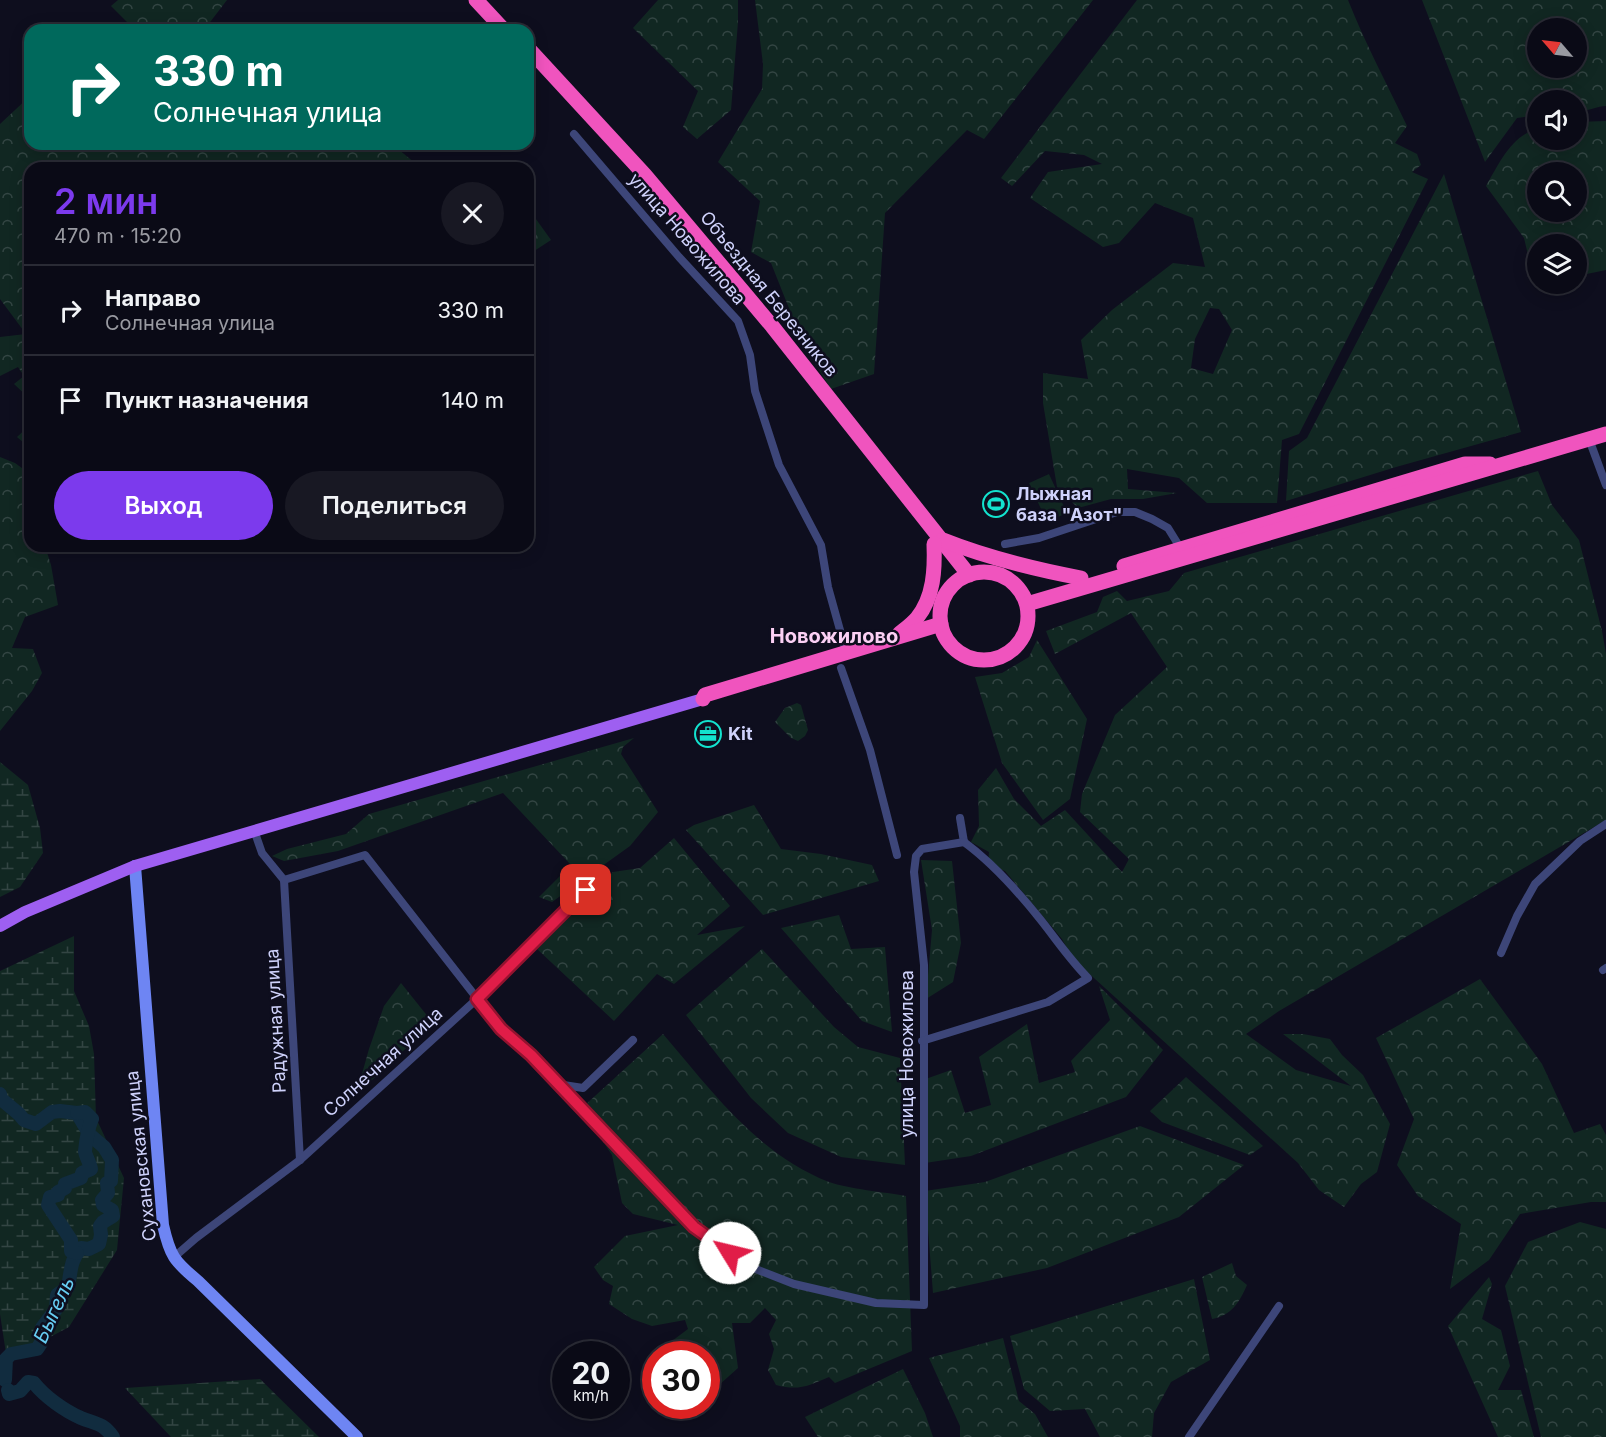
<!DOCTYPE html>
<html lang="ru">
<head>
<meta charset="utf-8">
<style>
	:root { --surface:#0a0a16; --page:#181823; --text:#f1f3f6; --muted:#999aa1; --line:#2a2b35; --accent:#7c3aed }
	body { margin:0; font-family:Inter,sans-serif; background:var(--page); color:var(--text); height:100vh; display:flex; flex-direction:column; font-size:22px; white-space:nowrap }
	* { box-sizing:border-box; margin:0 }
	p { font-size:20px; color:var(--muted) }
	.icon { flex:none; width:33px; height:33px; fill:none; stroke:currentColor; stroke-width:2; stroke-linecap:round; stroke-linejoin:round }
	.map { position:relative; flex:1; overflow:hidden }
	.details { position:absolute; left:24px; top:162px; width:510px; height:390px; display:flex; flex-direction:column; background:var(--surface); border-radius:18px; box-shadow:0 3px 15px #0003,0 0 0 2px var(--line) }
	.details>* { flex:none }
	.guide { position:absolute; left:24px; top:24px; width:510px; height:126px; border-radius:18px; box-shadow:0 3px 15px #0003,0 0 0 2px var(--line); background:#00695c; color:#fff; overflow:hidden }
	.needle { width:39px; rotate:298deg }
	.buttons { position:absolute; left:1527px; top:18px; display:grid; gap:12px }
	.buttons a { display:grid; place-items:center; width:60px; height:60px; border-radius:50%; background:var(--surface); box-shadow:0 3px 15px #0003,0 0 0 2px var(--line); font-size:30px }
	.speed { position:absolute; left:552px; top:1341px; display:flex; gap:12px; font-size:30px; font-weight:700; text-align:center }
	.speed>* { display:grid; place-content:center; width:78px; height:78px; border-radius:50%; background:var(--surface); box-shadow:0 3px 15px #0003,0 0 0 2px var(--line); line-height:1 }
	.speed small { font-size:15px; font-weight:400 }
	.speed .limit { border:9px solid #d22; background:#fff; color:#111 }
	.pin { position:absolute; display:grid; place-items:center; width:51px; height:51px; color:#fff; margin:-26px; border-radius:12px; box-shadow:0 3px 9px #0006 }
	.me { position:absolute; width:66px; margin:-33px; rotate:306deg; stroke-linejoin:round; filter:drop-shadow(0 0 4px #0008) }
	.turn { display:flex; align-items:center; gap:21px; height:126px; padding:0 30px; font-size:27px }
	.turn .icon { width:78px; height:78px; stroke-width:2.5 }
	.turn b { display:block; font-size:42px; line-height:51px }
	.round { display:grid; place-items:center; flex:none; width:63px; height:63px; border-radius:32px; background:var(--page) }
	.head { display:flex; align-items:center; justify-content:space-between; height:102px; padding:0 30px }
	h1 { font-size:36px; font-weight:600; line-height:45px; color:var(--accent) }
	.cta { display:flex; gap:12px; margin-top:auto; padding:12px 30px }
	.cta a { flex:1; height:69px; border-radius:36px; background:var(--accent); color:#fff; font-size:24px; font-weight:600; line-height:69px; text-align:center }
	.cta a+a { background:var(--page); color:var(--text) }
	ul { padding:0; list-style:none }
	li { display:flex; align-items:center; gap:18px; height:90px; padding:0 30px; border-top:2px solid var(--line) }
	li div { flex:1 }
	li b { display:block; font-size:22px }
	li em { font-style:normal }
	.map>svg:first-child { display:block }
</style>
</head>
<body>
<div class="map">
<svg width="1606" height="1437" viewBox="0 0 1606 1437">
	<defs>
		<pattern id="forest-crowns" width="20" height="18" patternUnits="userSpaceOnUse" patternTransform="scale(1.5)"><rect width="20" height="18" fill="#112722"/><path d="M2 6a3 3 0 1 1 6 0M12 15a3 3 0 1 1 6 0" fill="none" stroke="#334543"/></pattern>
		<pattern id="wetland-marsh" width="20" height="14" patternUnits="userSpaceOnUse" patternTransform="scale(1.5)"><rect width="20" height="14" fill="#112722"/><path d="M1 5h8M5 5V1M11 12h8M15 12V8" fill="none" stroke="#334543"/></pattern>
	</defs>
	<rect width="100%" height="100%" fill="#0e0e1e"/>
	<g fill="url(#forest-crowns)" fill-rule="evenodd">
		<path d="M118 0H227L204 30H135L111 6Z"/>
		<path d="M658 0H738V22L731 110 697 139 683 127 698 91 633 28Z"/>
		<path d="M755 0H1093L984 139 967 130 885 213 874 374 831 389 804 346 771 263 751 252 760 201 718 162 762 89 763 64Z"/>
		<path d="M1137 0H1348C1365 43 1387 84 1407 126L1395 143 1417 154 1421 165 1412 172 1428 179 1299 434 1282 440 1277 503H1207L1179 478 1127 469 1128 489 1177 493 1143 499H1111L1078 508 1057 487 1043 403V373L1088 379 1081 340 1112 310 1173 263 1205 267 1193 218 1155 203 1119 243 1103 247 1030 198 1048 172 1102 164 1084 155 1045 151 1012 186 1001 178ZM1210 308 1219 309 1232 330 1213 374 1191 368 1195 339Z"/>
		<path d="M1422 0H1606V106C1598 106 1587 111 1577 112L1576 100H1538L1537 115 1517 118 1485 162ZM1538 28H1576V68H1538Z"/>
		<path d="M30 96V144H348L350 147 354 144H392L421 168H30L29 398 14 384 24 376 18 367 0 376V337L26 334 0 299V124Z"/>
		<path d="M1606 121V270L1577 276 1576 244H1538V284H1540H1535L1524 238 1486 186C1499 164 1511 136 1537 129L1538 140H1576L1577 122ZM1538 172H1576V212H1538Z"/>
		<path d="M1444 174 1521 432 1396 467 1286 501 1289 451 1307 438Z"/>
		<path d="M528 208 551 240 528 255Z"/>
		<path d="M30 425V448L17 437Z"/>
		<path d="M0 457 15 463 30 474V546H45L51 565 58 605 25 617 12 648 33 649 42 673 32 691 0 731Z"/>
		<path d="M1538 471 1552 505 1579 540 1602 631 1606 654V820L1279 1011 1246 1034 1296 1070 1351 1086 1283 1034H1303L1330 1039 1342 1055 1363 1075 1390 1124 1377 1172 1361 1184 1344 1207 1319 1190 1298 1163 1073 959 1062 939 1005 871 988 865 989 852 971 842 979 826 978 790 996 768 1014 799 1041 826 1065 810 1122 872 1129 859 1080 812 1082 794 1115 715 1167 667 1131 613 1055 654 1046 631 1097 612 1103 597 1117 591 1127 601 1169 591 1184 573Z"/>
		<path d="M1037 640 1087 719 1070 799 1043 820 1002 763 975 677 1002 673 1029 657Z"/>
		<path d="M797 703 801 705 808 730 805 736 798 741 791 738 775 722 785 708Z"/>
		<path d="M634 738 623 747 621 754 658 812 630 846 552 902 539 897 571 865 503 793 338 851 284 861 272 856 287 849 346 834 369 814Z"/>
		<path d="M754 805 781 849 821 854 872 865 879 881 763 915 686 830 694 825Z"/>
		<path d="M674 838 730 906 697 935 745 926 674 984 657 974 614 1021 537 949 613 872 640 868Z"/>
		<path d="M921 860 952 861 961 943 953 982 926 999 932 930Z"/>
		<path d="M839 915 851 949 885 947 892 1032 862 1021 781 928Z"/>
		<path d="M762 949 834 1027 858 1047 900 1058 905 1165 841 1157 788 1133 751 1098 686 1015Z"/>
		<path d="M1480 979 1542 1064 1574 1133 1600 1124 1606 1135V1202H1591L1520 1214 1489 1260 1450 1289 1461 1224 1418 1196 1397 1165 1414 1119 1376 1038Z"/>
		<path d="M401 983 433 1023 356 1095 369 1049 384 1006Z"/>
		<path d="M1099 986 1163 1050 1126 1097 971 1156 925 1163 920 1081 951 1070 965 1113 991 1105 979 1057 1027 1024 1039 1083 1075 1072 1071 1061 1110 1020Z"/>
		<path d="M663 1034C712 1091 757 1154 829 1182 849 1189 884 1192 906 1196L912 1351 835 1383 829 1377C808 1386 799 1391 776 1385L768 1370 774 1349 769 1334 776 1320 765 1308 750 1323H732L738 1368 719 1385 707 1375 706 1354H681L668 1344 688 1329 685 1320 652 1326 632 1319 609 1304 613 1286 603 1280 594 1267 625 1236 678 1225 633 1214 622 1203 612 1155 593 1127 584 1106Z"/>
		<path d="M1186 1077 1263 1146 1250 1155 1162 1122 1150 1111Z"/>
		<path d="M1140 1126 1244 1165 1179 1217 1047 1268 933 1293 925 1191 985 1182Z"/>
		<path d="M1580 1222 1606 1229V1437H1541L1505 1286 1528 1242Z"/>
		<path d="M1232 1263 1236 1276 1247 1285C1239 1303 1232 1315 1212 1319L1202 1277Z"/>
		<path d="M1489 1277 1492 1284 1482 1319 1501 1330 1510 1366 1498 1390H1521L1534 1437H1498L1448 1326Z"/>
		<path d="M1194 1279 1210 1360 1171 1382 1154 1413 1152 1437H1100L1085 1409 1050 1411 1024 1389 1010 1336Z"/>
		<path d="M1003 1338 1019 1401 1035 1414 1048 1437H960V1426L929 1358Z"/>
		<path d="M903 1369 925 1413 933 1437H818L805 1417Z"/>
	</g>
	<g fill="url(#wetland-marsh)">
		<path d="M0 762 28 785 40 828 43 853 20 887 0 897Z"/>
		<path d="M74 936V991L89 1026 94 1054 96 1118 124 1178 117 1250 69 1327 7 1360 0 1314V971Z"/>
		<path d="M260 1379 319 1437H171L125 1388Z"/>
	</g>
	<path fill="#112722" d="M1049 474 1067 513 1047 522 1029 483Z"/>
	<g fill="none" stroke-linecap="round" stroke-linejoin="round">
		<g stroke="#112c3f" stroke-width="14">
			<path d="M0 1094 1 1099 19 1114 24 1120 36 1124 52 1112 60 1111 77 1113 90 1135 104 1147 112 1160 111 1181 107 1183 108 1193 102 1200 103 1205 112 1210 113 1216 103 1222 100 1226 101 1235 99 1244 89 1249 81 1248C70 1260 71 1272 68 1287L57 1295 56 1309 42 1328 41 1343 37 1349 11 1354 6 1359 5 1380"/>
			<path d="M77 1253 71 1251V1240L48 1205 50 1197 58 1195V1192L65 1188V1184L81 1178 82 1173 91 1169C90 1163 85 1155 85 1151 86 1141 88 1128 92 1119L85 1112 77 1113"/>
			<path d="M8 1390 9 1394 20 1391 28 1382 34 1383C45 1397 65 1411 81 1418 96 1424 103 1423 113 1437"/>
		</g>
		<g stroke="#3d4679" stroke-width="8">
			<path d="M574 134 679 257 738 321 750 355 755 391 779 465 821 545 828 587 845 648"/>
			<path d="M1589 439 1606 485"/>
			<path d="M1005 544 1039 538 1117 512H1135L1152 519 1168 528 1181 549"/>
			<path d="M841 668 870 750 897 855"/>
			<path d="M960 818 964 842"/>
			<path d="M254 830 262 853 284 880"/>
			<path d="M284 880 365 855 501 1029 531 1055 694 1227 748 1266 794 1284 876 1303 924 1305V965L914 872 916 856 922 849 964 842"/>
			<path d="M284 880 300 1160"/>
			<path d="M1501 953 1517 916 1535 884 1580 841 1606 824"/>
			<path d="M1603 970 1606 968"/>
			<path d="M922 1041 1048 1002 1088 978C1070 960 1056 939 1040 919 1020 894 990 861 964 842"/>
			<path d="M557 1084 583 1088 633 1040"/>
			<path d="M173 1258 196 1238 300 1160 477 999 602 874"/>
			<path d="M1189 1437 1279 1306"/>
		</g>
		<path stroke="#6e85f3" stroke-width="12" d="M135 866 163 1225C170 1256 174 1261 198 1281L357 1437"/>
		<path stroke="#9e5ff1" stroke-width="12" d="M0 926 25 912 135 866 703 699"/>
		<g stroke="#f054be" stroke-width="15">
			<path d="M476 0 504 30"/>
			<path d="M528 48 645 175 772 326 969 575"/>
			<path d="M943 540C988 558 1034 569 1081 578"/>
			<path d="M1124 566 1465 464H1490"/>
			<circle cx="984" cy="616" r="44"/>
			<path d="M1027 604 1606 434"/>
			<path d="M899 634C905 629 912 624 917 618 934 597 935 569 934 544"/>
			<path d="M703 699 705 695 941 624"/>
		</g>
	</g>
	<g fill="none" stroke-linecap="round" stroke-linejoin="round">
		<defs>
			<path id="route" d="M586 890 477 999 501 1029 531 1055 694 1227 730 1253"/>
		</defs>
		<use href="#route" stroke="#92132f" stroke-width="15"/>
		<use href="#route" stroke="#e11d48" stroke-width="10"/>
	</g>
	<defs>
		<symbol id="stadium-ring" viewBox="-11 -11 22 22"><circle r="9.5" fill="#0e0e1e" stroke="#13e2ce" stroke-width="1.5"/><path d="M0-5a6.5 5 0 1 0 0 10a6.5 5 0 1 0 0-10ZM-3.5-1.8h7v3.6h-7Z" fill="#13e2ce"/></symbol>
		<symbol id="office-ring" viewBox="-11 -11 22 22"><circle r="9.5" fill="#0e0e1e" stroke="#13e2ce" stroke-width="1.5"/><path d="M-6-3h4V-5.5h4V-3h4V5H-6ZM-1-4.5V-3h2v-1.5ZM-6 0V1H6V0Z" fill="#13e2ce"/></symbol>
	</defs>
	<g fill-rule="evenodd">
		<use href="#stadium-ring" x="981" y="489" width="30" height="30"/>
		<use href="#office-ring" x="693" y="719" width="30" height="30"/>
	</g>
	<g text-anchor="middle" stroke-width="5" stroke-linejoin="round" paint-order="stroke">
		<g font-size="18" fill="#cfd2fb" stroke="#0e0e1e">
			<text transform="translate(687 239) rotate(49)" y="6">улица Новожилова</text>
			<text transform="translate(769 294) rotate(51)" y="6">Объездная Березников</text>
			<text transform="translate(276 1021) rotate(-93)" y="6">Радужная улица</text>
			<text transform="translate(907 1054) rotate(-90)" y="6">улица Новожилова</text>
			<text transform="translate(383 1062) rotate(-42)" y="6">Солнечная улица</text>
			<text transform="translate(141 1156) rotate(-96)" y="6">Сухановская улица</text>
		</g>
		<g font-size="18" font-weight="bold" fill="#cfd2fb" stroke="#0e0e1e" text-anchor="start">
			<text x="1016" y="500">Лыжная<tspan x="1016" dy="21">база "Азот"</tspan></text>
			<text x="728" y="740">Kit</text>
		</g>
		<g font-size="20" font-weight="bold" fill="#fbd0f4" stroke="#0e0e1e">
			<text x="834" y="643">Новожилово</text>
		</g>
		<g font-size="20" font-style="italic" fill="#66ccf2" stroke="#0e0e1e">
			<text transform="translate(54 1310) rotate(-65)" y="7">Быгель</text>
		</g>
	</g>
</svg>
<div class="buttons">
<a><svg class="needle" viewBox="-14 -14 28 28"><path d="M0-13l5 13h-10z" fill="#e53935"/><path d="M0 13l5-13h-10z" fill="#999aa1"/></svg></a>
<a><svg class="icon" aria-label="sound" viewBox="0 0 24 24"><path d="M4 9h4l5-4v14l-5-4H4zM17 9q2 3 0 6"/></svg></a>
<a><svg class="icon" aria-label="search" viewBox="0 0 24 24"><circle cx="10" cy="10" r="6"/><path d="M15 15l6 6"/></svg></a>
<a><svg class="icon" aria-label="layers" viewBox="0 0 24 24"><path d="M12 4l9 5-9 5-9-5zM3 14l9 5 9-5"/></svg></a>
</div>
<div class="speed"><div>20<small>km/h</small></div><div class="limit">30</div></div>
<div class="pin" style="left:586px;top:890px;background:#d93025"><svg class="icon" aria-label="arrive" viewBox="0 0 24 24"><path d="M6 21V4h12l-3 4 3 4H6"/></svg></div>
<svg class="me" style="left:730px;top:1253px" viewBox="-20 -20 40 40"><circle r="19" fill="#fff"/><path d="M0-13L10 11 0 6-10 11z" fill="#e11d48"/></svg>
<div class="guide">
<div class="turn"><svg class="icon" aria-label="right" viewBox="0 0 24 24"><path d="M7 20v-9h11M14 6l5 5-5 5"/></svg><div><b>330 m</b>Солнечная улица</div></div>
</div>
<section class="details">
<div class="head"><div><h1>2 мин</h1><p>470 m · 15:20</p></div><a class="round"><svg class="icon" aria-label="close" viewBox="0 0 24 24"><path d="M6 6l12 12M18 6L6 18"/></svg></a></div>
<ul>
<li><svg class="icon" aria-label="right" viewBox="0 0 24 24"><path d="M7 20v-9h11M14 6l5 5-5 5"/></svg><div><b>Направо</b><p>Солнечная улица</p></div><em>330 m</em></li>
<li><svg class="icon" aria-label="arrive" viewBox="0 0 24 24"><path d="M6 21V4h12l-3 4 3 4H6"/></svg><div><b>Пункт назначения</b></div><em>140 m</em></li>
</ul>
<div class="cta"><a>Выход</a><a>Поделиться</a></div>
</section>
</div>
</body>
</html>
